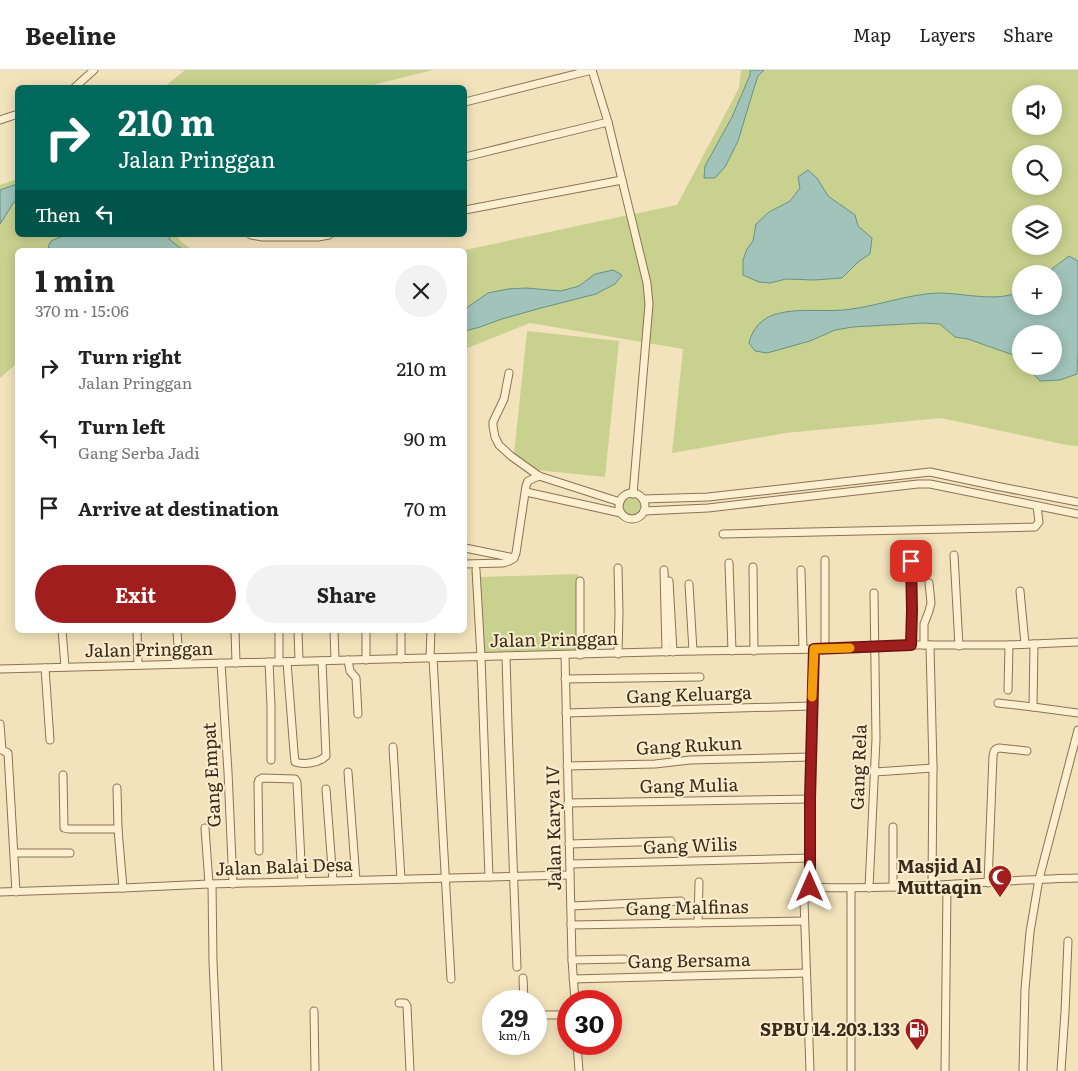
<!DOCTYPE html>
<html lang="en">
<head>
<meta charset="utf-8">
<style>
	:root { --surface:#fff; --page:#f2f2f2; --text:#222; --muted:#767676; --line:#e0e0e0; --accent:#a11e1e }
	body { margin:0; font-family:Literata,serif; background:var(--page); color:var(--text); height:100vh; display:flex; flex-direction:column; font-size:19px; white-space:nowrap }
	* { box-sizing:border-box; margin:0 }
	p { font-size:16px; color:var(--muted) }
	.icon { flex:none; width:28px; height:28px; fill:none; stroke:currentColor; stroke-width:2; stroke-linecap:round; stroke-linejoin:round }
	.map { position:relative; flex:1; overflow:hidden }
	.drawer { position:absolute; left:15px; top:178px; width:452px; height:385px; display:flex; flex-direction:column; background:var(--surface); border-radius:8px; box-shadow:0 2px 12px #0003 }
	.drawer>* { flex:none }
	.banner { position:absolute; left:15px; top:15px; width:452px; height:152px; border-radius:8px; box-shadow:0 2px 12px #0003; background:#00695c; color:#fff; overflow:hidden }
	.buttons { position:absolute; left:1012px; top:15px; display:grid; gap:10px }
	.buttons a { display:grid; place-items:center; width:50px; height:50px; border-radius:50%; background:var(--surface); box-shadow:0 2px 12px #0003; font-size:25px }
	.speed { position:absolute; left:482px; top:920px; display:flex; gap:10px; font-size:25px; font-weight:700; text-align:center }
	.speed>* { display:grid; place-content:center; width:65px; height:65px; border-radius:50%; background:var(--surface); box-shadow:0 2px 12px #0003; line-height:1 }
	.speed small { font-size:12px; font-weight:400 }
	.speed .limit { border:8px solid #d22; background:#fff; color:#111 }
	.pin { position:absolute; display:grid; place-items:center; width:42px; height:42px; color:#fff; margin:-21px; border-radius:10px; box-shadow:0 2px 8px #0006 }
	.me { position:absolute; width:55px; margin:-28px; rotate:0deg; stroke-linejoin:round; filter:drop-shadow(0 0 4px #0008) }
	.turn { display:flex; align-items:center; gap:18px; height:105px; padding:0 20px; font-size:22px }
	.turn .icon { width:65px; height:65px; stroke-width:2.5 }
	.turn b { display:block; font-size:35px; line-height:42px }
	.then { display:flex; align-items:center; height:48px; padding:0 20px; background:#0003; gap:10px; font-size:19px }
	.round { display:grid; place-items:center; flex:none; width:52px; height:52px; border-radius:26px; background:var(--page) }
	.summary { display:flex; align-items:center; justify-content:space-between; height:85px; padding:0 20px }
	h1 { font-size:30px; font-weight:700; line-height:38px }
	.cta { display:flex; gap:10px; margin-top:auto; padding:10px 20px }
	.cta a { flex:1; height:58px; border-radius:30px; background:var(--accent); color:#fff; font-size:20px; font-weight:700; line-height:58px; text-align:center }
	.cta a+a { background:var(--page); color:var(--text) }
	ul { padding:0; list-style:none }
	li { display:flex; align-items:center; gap:15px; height:70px; padding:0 20px }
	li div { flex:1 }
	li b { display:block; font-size:19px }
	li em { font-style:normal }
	header { display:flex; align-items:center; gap:30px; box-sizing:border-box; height:70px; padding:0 25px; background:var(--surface); border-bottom:1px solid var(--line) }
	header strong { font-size:24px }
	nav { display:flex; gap:28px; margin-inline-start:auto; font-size:18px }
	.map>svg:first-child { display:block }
</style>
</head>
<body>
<header>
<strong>Beeline</strong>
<nav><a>Map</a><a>Layers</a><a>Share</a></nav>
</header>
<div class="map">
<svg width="1078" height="1001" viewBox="0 0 1078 1001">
	<rect width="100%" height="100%" fill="#f2e3bc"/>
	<g fill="#c9d18f" fill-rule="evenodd">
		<path d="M185 0H433L365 17H164Z"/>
		<path d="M741 0H1078V376L1067 375 941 348 786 363 672 383 683 279 530 253 465 279V180L624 146 677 135 739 18ZM1021 24H1054V56H1021ZM1021 84H1054V116H1021ZM1021 144H1054V176H1021ZM1021 204H1054V236H1021ZM1021 264H1054V296H1021Z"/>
		<path d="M17 109 18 165H177L181 172 193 180H18L17 293 0 308V115Z"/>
		<path d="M527 261 619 271 605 407 537 400 514 384Z"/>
		<circle cx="632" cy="436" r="9"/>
		<path d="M578 504 580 581 483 585 480 507Z"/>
	</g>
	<g fill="#a1c3b9" stroke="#679187">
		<path d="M750 0H764L758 6 754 18 738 71 725 97 715 108H704L705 96 732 47 750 5Z"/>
		<path d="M808 100 817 108 828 126 855 145 858 156 872 168 870 184 858 192 842 208 814 210 786 209 770 213 759 212 743 205V190L747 179 753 171 756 154 769 142 790 131 800 118 798 107Z"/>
		<path d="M17 114V131L14 132 0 154V120Z"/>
		<path d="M65 165H168L170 170 183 180H52L48 177 51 171Z"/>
		<path d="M1069 186 1078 191V280L1077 304 1060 310 1040 311 1026 296H1054V264H1021V291L1016 286 968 269 955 267 940 254 923 253 853 257 835 260 810 271 767 283 755 281 749 273C752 259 762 248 776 244 801 237 827 243 852 239 880 235 910 224 938 223 964 223 998 233 1021 221V236H1054V204H1048L1053 198Z"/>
		<path d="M613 200 622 205 615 214 596 224 541 238 502 249 480 257 465 261V239L488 223 508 219 526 218 561 221 579 216 595 204Z"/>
	</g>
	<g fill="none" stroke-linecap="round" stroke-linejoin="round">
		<defs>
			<g id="street">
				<path d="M592 0 608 52 647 213 649 234 633 424"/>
				<path d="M74 18 94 0"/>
				<path d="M465 32 592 0"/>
				<path d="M0 50 18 44"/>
				<path d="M465 87 608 52"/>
				<path d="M465 140 622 110"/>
				<path d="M251 165 262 167H318L329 165"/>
				<path d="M509 303 504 329 493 352V356L495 367 499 375 511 386 539 406 620 432"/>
				<path d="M526 422 621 443"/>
				<circle cx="632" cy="436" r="13"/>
				<path d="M643 429 708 427 930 402 996 416 1078 432"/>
				<path d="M644 441 708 438 918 414H930L1078 444"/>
				<path d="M723 464 1035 457 1039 452 1037 436"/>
				<path d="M465 478 514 488"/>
				<path d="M954 485 959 576"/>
				<path d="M729 493 732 581"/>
				<path d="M465 494 503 493C510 491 514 490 516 483L526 416 528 411 539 406"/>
				<path d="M753 497 754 581"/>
				<path d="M618 498 619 543 618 584"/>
				<path d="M476 500 481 587 489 807"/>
				<path d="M664 500 666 582"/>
				<path d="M801 500 803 579"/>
				<path d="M580 511V585"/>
				<path d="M669 511 673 582"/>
				<path d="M689 514 693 581"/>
				<path d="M1020 521 1025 574"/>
				<path d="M62 560 65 597"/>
				<path d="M137 560 138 595"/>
				<path d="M177 560 179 594"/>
				<path d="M235 560 236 593"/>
				<path d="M279 560V592"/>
				<path d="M298 560 299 591"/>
				<path d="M334 560 335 590"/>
				<path d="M401 560V589"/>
				<path d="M911 575 912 540 911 491"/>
				<path d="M924 575V554L929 541 931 533 929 513"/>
				<path d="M930 575 933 698 932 815"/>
				<path d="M825 579V490"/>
				<path d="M565 585 572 890 575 931"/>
				<path d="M506 586 508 656 517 897"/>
				<path d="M430 588 431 560"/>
				<path d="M433 588 451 909"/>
				<path d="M348 590 350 601 356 608 358 644"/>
				<path d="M366 590V560"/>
				<path d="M269 592 271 636V690"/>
				<path d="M287 592 294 682 295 692C304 695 319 693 326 686L322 591"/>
				<path d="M221 593 228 702 233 814"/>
				<path d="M45 598 50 670"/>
				<path d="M0 599 693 581 825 579 911 575H1009L1078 572"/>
				<path d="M565 609 700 607"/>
				<path d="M1008 620 1009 575"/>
				<path d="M998 633 1033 637 1078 643"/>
				<path d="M1033 637 1034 574"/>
				<path d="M566 643 812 636"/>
				<path d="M0 654 2 680 8 683 16 822"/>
				<path d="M393 677 401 809"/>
				<path d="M567 696 655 694 690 690 811 687"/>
				<path d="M348 702 356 810"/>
				<path d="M875 702 933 698"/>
				<path d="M63 705 64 758 68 759H118"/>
				<path d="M117 718 118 759 123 818"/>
				<path d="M326 719 333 811"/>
				<path d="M568 733 810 729"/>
				<path d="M893 757V817"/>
				<path d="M205 758 209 814"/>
				<path d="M569 774 671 771"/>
				<path d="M259 781 258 713 259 710 262 708 295 709 297 712 302 812"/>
				<path d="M15 783H70"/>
				<path d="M570 794 810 788"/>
				<path d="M988 813 993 686C994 681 994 679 999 678L1027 681"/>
				<path d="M212 814 213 892 218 1001"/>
				<path d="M810 817C900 821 989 810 1078 808"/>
				<path d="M869 818 876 669 874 523"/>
				<path d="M0 822 123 818 209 814 570 805"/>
				<path d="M571 836 681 831"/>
				<path d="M698 853 699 812"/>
				<path d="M571 855 804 851"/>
				<path d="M572 890 624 889"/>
				<path d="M523 908 524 931"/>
				<path d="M573 909 806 903"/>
				<path d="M399 933H405L407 936 410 1001"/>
				<path d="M314 941 315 1001"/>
				<path d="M536 945H569"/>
				<path d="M577 974 579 1001"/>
				<path d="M810 1001 804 831 810 817V729L814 579"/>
				<path d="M851 1001V819"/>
				<path d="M945 1001 947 815"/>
				<path d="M1023 1001 1025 919 1030 862 1039 809 1078 660"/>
				<path d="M1061 1001 1065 942 1068 871"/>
			</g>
		</defs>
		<use href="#street" stroke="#8c7254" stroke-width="9"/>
		<use href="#street" stroke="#fcf0d0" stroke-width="7"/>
	</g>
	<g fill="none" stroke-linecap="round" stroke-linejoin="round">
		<defs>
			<path id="route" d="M810 817V729L814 579 911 575 912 540 911 491"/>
		</defs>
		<use href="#route" stroke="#691414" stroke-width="12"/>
		<use href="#route" stroke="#a11e1e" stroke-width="9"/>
		<path stroke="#f59e0b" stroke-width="9" d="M812 627 814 579 850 578"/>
	</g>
	<defs>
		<symbol id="mosque-pin" viewBox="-11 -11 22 30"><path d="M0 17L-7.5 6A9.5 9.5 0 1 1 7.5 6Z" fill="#a11e1e" stroke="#f9edcd"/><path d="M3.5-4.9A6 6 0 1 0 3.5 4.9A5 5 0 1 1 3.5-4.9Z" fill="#fff"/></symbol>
		<symbol id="fuel-pin" viewBox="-11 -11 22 30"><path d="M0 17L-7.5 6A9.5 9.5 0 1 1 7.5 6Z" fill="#a11e1e" stroke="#f9edcd"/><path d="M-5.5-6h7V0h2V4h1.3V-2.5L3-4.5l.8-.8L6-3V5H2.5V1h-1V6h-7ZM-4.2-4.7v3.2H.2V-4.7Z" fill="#fff"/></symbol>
	</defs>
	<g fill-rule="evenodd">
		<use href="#mosque-pin" x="986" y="793" width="28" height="38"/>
		<use href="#fuel-pin" x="903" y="946" width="28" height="38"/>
	</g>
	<g text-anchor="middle" stroke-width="4" stroke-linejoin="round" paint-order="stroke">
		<g font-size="18" fill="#392a1a" stroke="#f9edcd">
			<text transform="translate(554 570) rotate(-1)" y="6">Jalan Pringgan</text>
			<text transform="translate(149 580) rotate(-1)" y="6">Jalan Pringgan</text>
			<text transform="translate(689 625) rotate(-2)" y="6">Gang Keluarga</text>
			<text transform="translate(689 676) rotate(-3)" y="6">Gang Rukun</text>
			<text transform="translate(859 697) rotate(-88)" y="6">Gang Rela</text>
			<text transform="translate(212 705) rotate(-93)" y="6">Gang Empat</text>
			<text transform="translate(689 716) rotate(-1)" y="6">Gang Mulia</text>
			<text transform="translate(554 758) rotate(-91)" y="6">Jalan Karya IV</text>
			<text transform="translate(690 776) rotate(-2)" y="6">Gang Wilis</text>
			<text transform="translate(284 797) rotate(-2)" y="6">Jalan Balai Desa</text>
			<text transform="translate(687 838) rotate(-1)" y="6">Gang Malfinas</text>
			<text transform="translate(689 891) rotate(-1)" y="6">Gang Bersama</text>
		</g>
		<g font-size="18" font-weight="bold" fill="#392a1a" stroke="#f9edcd" text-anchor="end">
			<text x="982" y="803">Masjid Al<tspan x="982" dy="21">Muttaqin</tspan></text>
			<text x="900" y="966">SPBU 14.203.133</text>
		</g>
	</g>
</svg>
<div class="buttons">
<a><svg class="icon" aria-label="sound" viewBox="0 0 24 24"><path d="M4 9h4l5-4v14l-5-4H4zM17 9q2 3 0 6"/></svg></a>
<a><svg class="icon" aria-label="search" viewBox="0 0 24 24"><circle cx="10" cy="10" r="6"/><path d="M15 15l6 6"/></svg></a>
<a><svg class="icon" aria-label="layers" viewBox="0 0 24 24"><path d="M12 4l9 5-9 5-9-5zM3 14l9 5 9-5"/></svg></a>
<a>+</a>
<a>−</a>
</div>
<div class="speed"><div>29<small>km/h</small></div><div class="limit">30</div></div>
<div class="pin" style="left:911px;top:491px;background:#d93025"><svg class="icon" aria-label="arrive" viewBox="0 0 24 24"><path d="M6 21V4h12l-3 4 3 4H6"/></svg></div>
<svg class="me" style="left:810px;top:817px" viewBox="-20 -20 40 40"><path d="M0-17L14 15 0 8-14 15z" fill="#a11e1e" stroke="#fff" stroke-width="4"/></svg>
<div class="banner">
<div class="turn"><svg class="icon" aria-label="right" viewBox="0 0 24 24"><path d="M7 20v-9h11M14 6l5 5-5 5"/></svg><div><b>210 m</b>Jalan Pringgan</div></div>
<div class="then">Then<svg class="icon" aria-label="left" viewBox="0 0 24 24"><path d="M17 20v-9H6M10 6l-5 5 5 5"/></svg></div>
</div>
<section class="drawer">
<div class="summary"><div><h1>1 min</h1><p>370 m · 15:06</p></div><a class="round"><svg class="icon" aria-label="close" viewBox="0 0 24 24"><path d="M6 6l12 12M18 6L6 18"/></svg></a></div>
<ul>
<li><svg class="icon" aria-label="right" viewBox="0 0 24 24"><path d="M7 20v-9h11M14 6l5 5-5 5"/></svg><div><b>Turn right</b><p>Jalan Pringgan</p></div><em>210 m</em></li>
<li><svg class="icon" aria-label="left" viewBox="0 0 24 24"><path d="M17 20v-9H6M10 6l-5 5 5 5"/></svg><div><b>Turn left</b><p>Gang Serba Jadi</p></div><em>90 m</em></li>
<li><svg class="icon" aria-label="arrive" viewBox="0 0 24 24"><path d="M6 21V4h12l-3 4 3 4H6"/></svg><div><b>Arrive at destination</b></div><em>70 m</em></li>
</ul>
<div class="cta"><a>Exit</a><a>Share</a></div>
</section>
</div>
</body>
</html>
